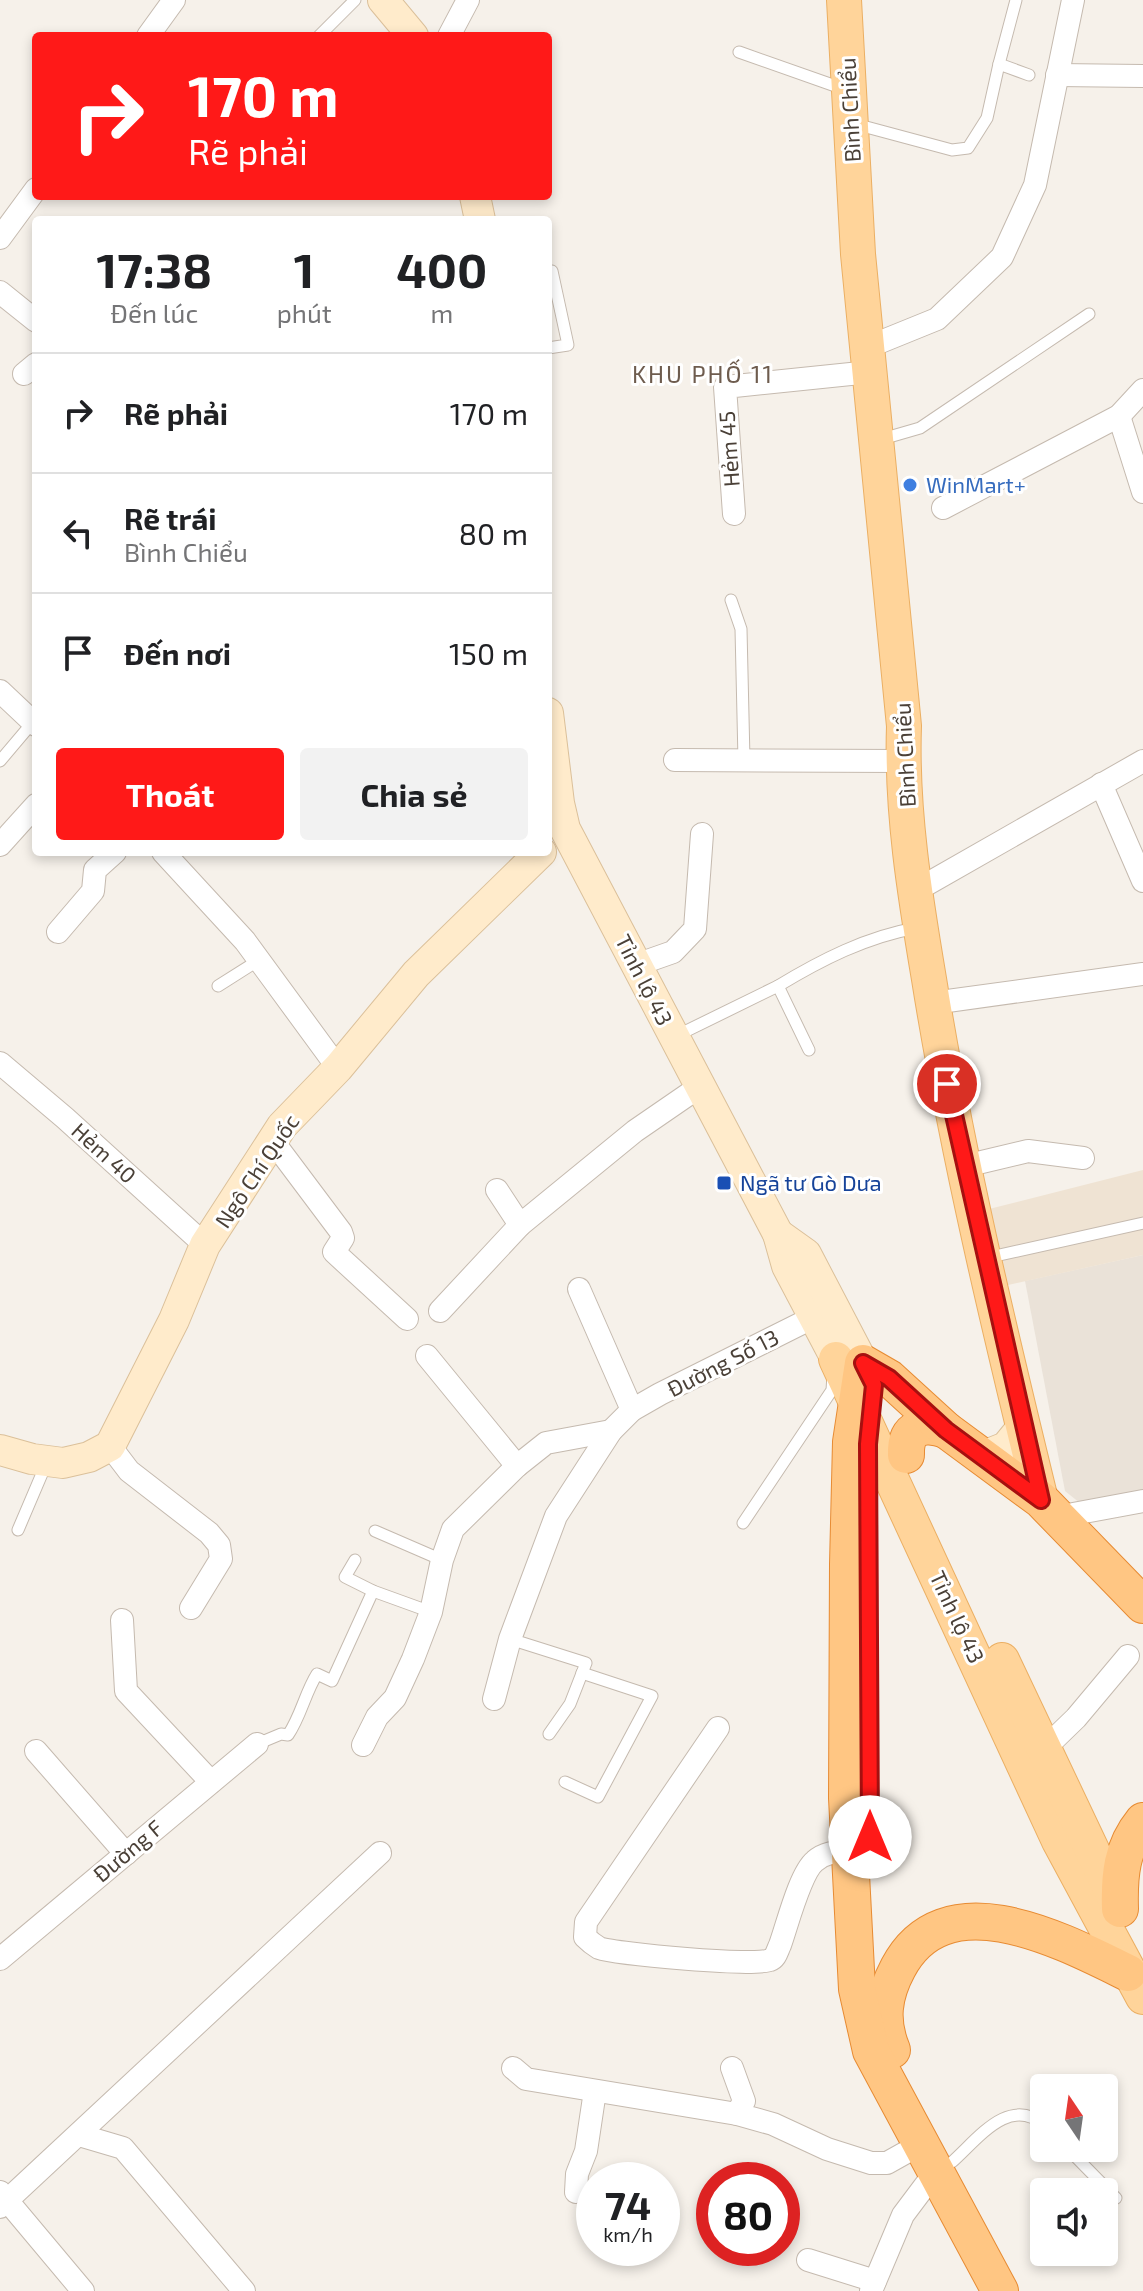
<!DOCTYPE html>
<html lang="vi">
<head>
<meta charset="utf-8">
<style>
	:root { --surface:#fff; --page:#f2f2f2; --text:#202124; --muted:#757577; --line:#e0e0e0; --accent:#ff1918 }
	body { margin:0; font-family:"Exo 2",sans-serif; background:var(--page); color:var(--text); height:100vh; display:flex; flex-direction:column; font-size:30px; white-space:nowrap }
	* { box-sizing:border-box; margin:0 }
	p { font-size:26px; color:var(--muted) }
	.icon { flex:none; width:44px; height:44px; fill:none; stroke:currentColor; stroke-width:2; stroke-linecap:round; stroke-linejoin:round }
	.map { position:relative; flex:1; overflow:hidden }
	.side { position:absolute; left:32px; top:216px; width:520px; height:640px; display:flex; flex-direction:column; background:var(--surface); border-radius:8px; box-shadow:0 4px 12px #0003 }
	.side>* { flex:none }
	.guide { position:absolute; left:32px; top:32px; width:520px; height:168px; border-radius:8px; box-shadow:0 4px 12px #0003; background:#ff1918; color:#fff; overflow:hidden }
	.needle { width:52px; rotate:347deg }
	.fabs { position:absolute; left:1030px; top:2074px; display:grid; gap:16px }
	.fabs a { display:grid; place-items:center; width:88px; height:88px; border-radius:8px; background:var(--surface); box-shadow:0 4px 12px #0003; font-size:40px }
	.speed { position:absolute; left:576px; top:2162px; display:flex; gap:16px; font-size:40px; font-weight:700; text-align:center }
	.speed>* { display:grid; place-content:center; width:104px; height:104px; border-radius:50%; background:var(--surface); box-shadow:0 4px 12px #0003; line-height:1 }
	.speed small { font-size:20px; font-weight:400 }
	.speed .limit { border:12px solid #d22; background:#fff; color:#111 }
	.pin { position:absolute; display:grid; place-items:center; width:68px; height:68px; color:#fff; margin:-34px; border:4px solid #fff; border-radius:50%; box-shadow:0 2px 8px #0007 }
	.me { position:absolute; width:88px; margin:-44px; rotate:0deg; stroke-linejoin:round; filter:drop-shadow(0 0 6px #0008) }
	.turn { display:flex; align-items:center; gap:28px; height:168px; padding:0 24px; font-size:36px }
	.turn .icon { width:104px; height:104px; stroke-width:2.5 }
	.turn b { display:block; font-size:56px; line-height:68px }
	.eta { display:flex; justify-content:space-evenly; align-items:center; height:136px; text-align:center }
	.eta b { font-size:48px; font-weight:700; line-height:56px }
	.primary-button { display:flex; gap:16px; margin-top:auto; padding:16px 24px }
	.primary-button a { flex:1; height:92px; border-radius:8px; background:var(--accent); color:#fff; font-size:32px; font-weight:700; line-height:92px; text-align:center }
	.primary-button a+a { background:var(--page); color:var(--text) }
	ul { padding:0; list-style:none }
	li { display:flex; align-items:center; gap:24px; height:120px; padding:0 24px; border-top:2px solid var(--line) }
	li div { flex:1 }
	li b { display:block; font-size:30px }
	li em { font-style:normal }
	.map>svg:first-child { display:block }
</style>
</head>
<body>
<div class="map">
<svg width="1143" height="2291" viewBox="0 0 1143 2291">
	<rect width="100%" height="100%" fill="#f6f1ea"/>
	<path fill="#eae2d8" d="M1143 1255V1509L1100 1519 1065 1491 1025 1281Z"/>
	<path fill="#efe3d3" d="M1143 1170V1255L995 1288 981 1211Z"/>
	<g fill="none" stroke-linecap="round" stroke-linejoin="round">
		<defs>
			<g id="service">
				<path d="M319 36 355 0"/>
				<path d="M739 52 844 89"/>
				<path d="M999 64 1016 0"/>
				<path d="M855 124 952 150 968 148 987 118 999 64 1029 75"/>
				<path d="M548 272 552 271 568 345 548 348"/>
				<path d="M882 439 920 428 1089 314"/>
				<path d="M731 600 741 629 744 760"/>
				<path d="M0 761 33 722"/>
				<path d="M218 986 259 960"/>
				<path d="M778 986C821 960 866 937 916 928"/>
				<path d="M674 1037 778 986 809 1050"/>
				<path d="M986 1258 1143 1223"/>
				<path d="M743 1523 832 1390 833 1375"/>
				<path d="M18 1530 47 1462"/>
				<path d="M375 1531 442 1560"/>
				<path d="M355 1560 345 1577 373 1591 431 1612"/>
				<path d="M510 1639 586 1663 570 1704 549 1734"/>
				<path d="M257 1744 281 1734 288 1735C301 1716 305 1693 317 1674L332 1681 373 1591"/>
				<path d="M565 1782 598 1797 652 1696 582 1673"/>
				<path d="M1067 2148 1116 2198"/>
				<path d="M952 2162C978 2139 1009 2095 1044 2125"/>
			</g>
			<g id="minor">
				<path d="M148 36 174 0"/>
				<path d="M449 36 468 0"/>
				<path d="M1057 75 1143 76"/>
				<path d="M0 238 36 189"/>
				<path d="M0 292 36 321"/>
				<path d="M868 347 937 319 1002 257 1035 185 1073 0"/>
				<path d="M24 374 36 364"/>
				<path d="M1119 416 1143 492"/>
				<path d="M943 508 1119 416 1143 390"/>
				<path d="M734 514 725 387 870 372"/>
				<path d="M0 691 36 725"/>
				<path d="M675 760 903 761"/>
				<path d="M1101 784 1143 881"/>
				<path d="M0 845 36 805"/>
				<path d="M163 852 245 941 338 1068"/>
				<path d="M915 891 1143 761"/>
				<path d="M58 932 93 891 95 870 115 852"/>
				<path d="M636 965 673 952 695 929 702 834"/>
				<path d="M933 1003 1143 974"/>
				<path d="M0 1063 65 1118 205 1245"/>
				<path d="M272 1140 341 1232 343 1238 334 1252 407 1319"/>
				<path d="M965 1166 1028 1151 1083 1158"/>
				<path d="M497 1190 520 1225 635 1131 699 1087"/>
				<path d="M579 1289 632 1410"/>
				<path d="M440 1311 520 1225"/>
				<path d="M427 1356 517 1466"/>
				<path d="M110 1446 129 1471 209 1533 219 1545 221 1559 191 1608"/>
				<path d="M1057 1517 1143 1501"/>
				<path d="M122 1620 126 1691 211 1782"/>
				<path d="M494 1699 510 1639 556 1516 611 1431 632 1410 660 1394 814 1317"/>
				<path d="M718 1728 586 1922 585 1937C589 1941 594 1945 599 1948 616 1954 758 1967 770 1960 776 1958 777 1951 780 1945 787 1926 800 1873 815 1861 825 1852 837 1852 850 1851"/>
				<path d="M363 1745 377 1717 395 1698 413 1659 431 1612 442 1560 453 1529 517 1466 546 1443 611 1431"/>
				<path d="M1044 1749 1076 1718 1128 1656"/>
				<path d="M36 1751 126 1854"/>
				<path d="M0 1959 257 1744"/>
				<path d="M513 2068 526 2079 737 2114"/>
				<path d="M732 2068 744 2101 737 2114 773 2124 827 2149 871 2163H887L921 2144"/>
				<path d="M79 2135 123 2148 244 2291"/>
				<path d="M0 2192 83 2291"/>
				<path d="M576 2192 577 2174 586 2151 595 2091"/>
				<path d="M0 2207 380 1853"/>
				<path d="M808 2260 875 2281"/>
				<path d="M871 2291 903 2215 936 2171"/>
			</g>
			<g id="secondary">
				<path d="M383 0 413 36"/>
				<path d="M475 196 480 220"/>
				<path d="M548 713 559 803 565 829 778 1234 787 1266 836 1359"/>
				<path d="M778 1234 806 1254 863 1363"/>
				<path d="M0 1450 32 1459 63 1463 89 1457 110 1446 174 1320 205 1245 282 1126 338 1068 416 974 541 852"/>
				<path d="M981 1457 1006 1447 1024 1425"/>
			</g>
			<g id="primary">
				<path d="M844 0 858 254 904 726C901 810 915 896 929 979 957 1154 999 1328 1041 1500"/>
				<path d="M836 1359 1059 1841 1143 1997"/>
				<path d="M1002 1660 1120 1909"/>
			</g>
			<g id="trunk">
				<path d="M906 1455C905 1427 922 1422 946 1430"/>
				<path d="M1120 1909C1119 1876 1121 1848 1143 1821"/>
				<path d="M892 2050C880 2021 883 1996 898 1968 945 1878 1063 1941 1128 1973"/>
				<path d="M1000 2291 871 2051 857 1989 847 1798 848 1564 851 1442 863 1363 889 1378 946 1430 1041 1500 1143 1605"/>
			</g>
		</defs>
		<use href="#service" stroke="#c5baaf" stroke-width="13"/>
		<use href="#minor" stroke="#c5baaf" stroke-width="24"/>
		<use href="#secondary" stroke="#dbc09a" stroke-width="32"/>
		<use href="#primary" stroke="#ebaf63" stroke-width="36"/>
		<use href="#trunk" stroke="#e78b33" stroke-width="38"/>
		<use href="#service" stroke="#fff" stroke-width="11"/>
		<use href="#minor" stroke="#fff" stroke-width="22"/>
		<use href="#secondary" stroke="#ffebcb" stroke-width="30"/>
		<use href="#primary" stroke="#ffd49a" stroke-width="34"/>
		<use href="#trunk" stroke="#ffc683" stroke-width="36"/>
	</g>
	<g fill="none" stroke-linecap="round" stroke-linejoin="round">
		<defs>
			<path id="route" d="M870 1837 868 1444 874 1385 863 1363 889 1378 946 1430 1041 1500 947 1084"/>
		</defs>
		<use href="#route" stroke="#a61010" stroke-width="20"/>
		<use href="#route" stroke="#ff1918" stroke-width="14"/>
	</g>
	<circle fill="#3f7fe0" stroke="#fff" stroke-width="3" cx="910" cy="485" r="8"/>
	<rect fill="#1a4fb4" stroke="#fff" stroke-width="3" x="716" y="1175" width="16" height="16" rx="4"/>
	<g text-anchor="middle" stroke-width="6" stroke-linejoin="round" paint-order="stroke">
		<g font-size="22" fill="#4a4037" stroke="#fff">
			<text transform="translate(850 110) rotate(-93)" y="8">Bình Chiểu</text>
			<text transform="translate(729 449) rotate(-94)" y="8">Hẻm 45</text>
			<text transform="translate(905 755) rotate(-93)" y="8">Bình Chiểu</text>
			<text transform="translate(644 980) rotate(63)" y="8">Tỉnh lộ 43</text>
			<text transform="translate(104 1153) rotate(42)" y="8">Hẻm 40</text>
			<text transform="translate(257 1171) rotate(-56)" y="8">Ngô Chí Quốc</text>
			<text transform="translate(723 1363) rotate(-27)" y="8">Đường Số 13</text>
			<text transform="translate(957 1617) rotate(65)" y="8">Tỉnh lộ 43</text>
			<text transform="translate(128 1851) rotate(-40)" y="8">Đường F</text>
		</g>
		<g font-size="22" fill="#366cbe" stroke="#fff" text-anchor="start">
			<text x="926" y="493">WinMart+</text>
		</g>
		<g font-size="22" fill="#164399" stroke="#fff" text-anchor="start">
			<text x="740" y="1191">Ngã tư Gò Dưa</text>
		</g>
		<g font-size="24" letter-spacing="2" fill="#6e5c4e" stroke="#fff">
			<text x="703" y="383">KHU PHỐ 11</text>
		</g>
	</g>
</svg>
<div class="fabs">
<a><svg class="needle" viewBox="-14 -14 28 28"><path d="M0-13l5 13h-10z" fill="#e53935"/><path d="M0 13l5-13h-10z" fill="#757577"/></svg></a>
<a><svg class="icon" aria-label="sound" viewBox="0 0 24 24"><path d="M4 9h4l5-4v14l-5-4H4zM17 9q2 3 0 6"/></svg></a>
</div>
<div class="speed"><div>74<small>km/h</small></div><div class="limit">80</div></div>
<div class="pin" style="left:947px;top:1084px;background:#d93025"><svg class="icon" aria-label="arrive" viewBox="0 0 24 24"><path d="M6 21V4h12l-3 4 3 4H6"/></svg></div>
<svg class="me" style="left:870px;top:1837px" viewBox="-20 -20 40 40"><circle r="19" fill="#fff"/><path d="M0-13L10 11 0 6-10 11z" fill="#ff1918"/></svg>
<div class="guide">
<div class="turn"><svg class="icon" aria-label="right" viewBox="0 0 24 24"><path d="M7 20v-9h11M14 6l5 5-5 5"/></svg><div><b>170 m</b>Rẽ phải</div></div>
</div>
<section class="side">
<div class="eta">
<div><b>17:38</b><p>Đến lúc</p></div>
<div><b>1</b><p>phút</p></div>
<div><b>400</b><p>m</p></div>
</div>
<ul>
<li><svg class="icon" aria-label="right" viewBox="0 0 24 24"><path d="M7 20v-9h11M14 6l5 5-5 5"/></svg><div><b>Rẽ phải</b></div><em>170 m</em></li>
<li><svg class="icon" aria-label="left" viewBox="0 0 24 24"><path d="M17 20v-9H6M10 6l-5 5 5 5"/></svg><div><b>Rẽ trái</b><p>Bình Chiểu</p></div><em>80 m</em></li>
<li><svg class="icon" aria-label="arrive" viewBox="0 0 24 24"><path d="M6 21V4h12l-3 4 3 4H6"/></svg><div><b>Đến nơi</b></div><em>150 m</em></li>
</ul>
<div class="primary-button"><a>Thoát</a><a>Chia sẻ</a></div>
</section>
</div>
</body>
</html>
